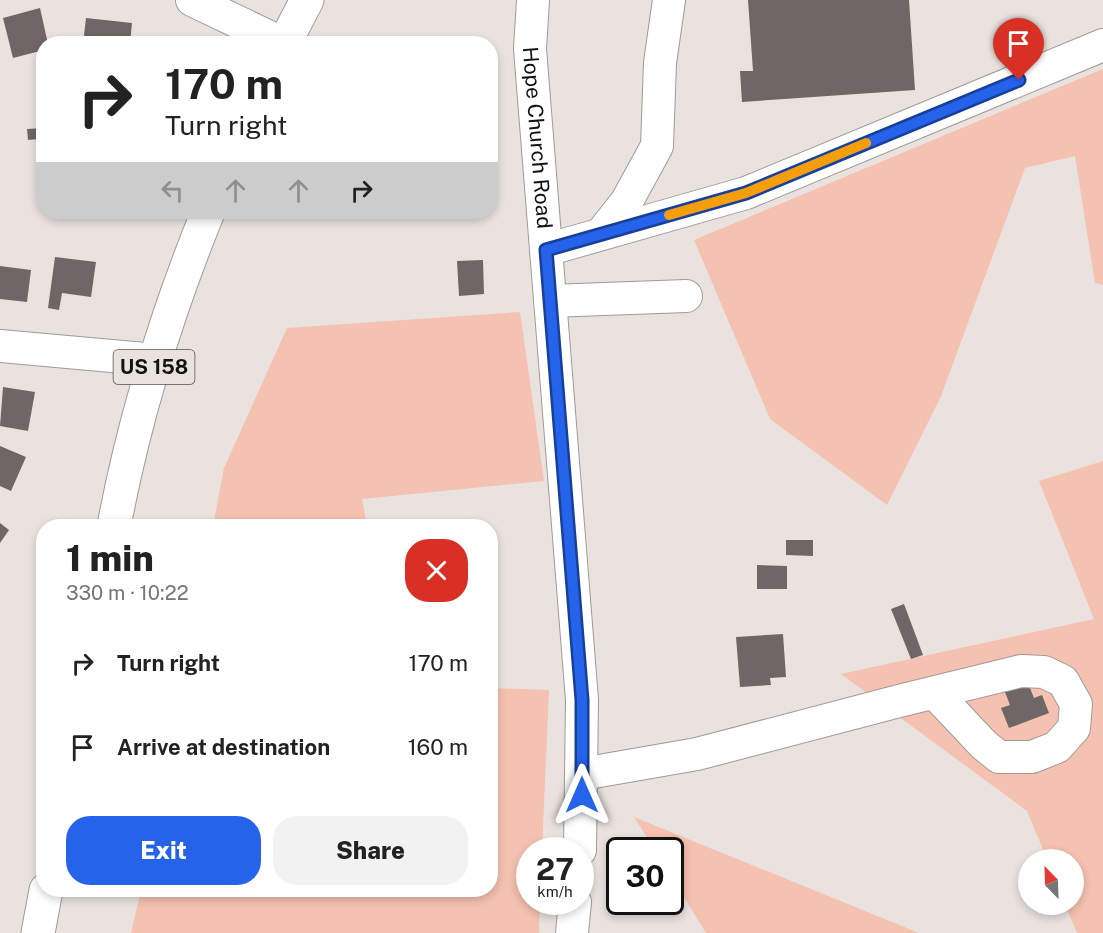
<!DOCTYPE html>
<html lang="en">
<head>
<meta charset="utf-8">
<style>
	:root { --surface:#fff; --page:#f2f2f2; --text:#222; --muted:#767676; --accent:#2563eb }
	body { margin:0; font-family:"Public Sans",sans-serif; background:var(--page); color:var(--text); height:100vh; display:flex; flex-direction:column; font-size:22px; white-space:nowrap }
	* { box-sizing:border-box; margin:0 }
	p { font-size:20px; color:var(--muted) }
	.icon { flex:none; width:33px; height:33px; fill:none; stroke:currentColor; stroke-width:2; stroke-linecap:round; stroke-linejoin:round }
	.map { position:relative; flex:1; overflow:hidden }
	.details { position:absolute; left:36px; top:519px; width:462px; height:378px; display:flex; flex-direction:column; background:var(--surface); border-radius:24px; box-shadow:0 3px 9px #0003 }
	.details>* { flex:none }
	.banner { position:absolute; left:36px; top:36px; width:462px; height:183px; border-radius:24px; box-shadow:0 3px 9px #0003; background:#fff; color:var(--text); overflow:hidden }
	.needle { width:39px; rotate:337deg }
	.fabs { position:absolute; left:1018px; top:849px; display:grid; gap:12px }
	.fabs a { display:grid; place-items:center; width:66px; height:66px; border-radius:50%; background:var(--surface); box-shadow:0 3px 9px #0003; font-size:30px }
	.speed { position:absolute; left:516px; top:837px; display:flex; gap:12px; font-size:30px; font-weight:700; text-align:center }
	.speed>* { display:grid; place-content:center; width:78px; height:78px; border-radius:50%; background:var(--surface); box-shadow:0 3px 9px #0003; line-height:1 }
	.speed small { font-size:15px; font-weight:400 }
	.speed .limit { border:3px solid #111; border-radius:9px; background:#fff; color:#111 }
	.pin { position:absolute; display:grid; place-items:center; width:51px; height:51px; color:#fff; margin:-62px -26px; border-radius:50% 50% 50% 0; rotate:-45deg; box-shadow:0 0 6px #0007 }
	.pin .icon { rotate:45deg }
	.me { position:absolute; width:66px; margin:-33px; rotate:0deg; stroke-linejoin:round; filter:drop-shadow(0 0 4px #0008) }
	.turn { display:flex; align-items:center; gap:21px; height:126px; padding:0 30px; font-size:27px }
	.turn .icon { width:78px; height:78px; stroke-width:2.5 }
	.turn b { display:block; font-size:42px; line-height:51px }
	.lanes { display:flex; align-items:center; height:57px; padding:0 30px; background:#0003; justify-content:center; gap:30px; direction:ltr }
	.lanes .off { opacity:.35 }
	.round { display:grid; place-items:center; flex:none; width:63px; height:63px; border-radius:24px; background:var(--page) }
	.summary { display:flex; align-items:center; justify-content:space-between; height:102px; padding:0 30px }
	h1 { font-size:36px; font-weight:800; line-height:45px }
	.button { display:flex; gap:12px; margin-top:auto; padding:12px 30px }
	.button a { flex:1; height:69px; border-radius:24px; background:var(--accent); color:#fff; font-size:24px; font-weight:800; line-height:69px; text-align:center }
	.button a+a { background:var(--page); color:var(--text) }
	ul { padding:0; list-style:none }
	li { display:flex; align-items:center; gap:18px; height:84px; padding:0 30px }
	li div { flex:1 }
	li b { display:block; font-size:22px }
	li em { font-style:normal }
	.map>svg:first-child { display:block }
</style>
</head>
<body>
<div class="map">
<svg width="1103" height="933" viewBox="0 0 1103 933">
	<rect width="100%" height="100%" fill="#e9e2df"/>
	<g fill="#f5c1b0">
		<path d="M1103 69V285L1095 283 1075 156 1025 168 941 396 887 505 770 419 694 240Z"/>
		<path d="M520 312 544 481 362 499 367 526H213L224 468 287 328Z"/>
		<path d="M1103 461V933H1077L1065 905 1074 904V860L1047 859 1027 811 841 674 1094 619 1039 481Z"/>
		<path d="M491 688 549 690 542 850H530V902H540L539 933H131L141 890H490Z"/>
		<path d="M634 817 919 933H706L671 876 670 850H655Z"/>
	</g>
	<g fill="#6e6765">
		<path d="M748 0H909L915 90 742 102 740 71H753Z"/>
		<path d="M40 8 48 44H44V50L13 58 3 18Z"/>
		<path d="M86 18 132 23 130 44H83Z"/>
		<path d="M44 128V166H41L38 139 28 140 27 129Z"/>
		<path d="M55 257 96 262 91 297 62 293 59 310 48 308Z"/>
		<path d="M483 260 484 294 459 296 457 261Z"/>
		<path d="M0 266 31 270 27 302 0 299Z"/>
		<path d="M3 387 35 392 28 431 0 426Z"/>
		<path d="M0 446 26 457 11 491 0 486Z"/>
		<path d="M0 523 9 530 0 543Z"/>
		<path d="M786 540H813V556L786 555Z"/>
		<path d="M757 565 787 566V589H757Z"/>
		<path d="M490 568 498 589 490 592Z"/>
		<path d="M904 604 923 655 911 659 891 609Z"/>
		<path d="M783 634 786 677 770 678 771 685 740 687 736 637Z"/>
		<path d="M1026 678 1034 698 1042 695 1049 713 1009 728 1001 708 1010 705 1003 687Z"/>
	</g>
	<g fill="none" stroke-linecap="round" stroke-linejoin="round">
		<defs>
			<g id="minor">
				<path d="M192 0 284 44"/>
				<path id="s1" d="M533 0 530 49 582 700 580 850"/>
				<path d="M601 234 627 201 657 146 660 63 669 0"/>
				<path d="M546 250 746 193 1103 45"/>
				<path d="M550 301 686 296"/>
				<path d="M0 346 156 360"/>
				<path d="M582 774 697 754 903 700 1021 671 1044 672 1063 681 1076 704 1074 728 1057 747 1032 757H999L984 745 935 693"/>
				<path d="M572 933 575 902"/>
			</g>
			<g id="major">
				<path d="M284 44 307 0"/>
				<path d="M114 526C134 419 167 313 208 212"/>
				<path d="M38 933 46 890"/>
			</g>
		</defs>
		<use href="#minor" stroke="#a19a97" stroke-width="34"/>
		<use href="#major" stroke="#a19a97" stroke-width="35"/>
		<use href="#minor" stroke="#fff" stroke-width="32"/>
		<use href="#major" stroke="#fff" stroke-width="33"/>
	</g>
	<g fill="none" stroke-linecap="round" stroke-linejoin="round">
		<defs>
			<path id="route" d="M582 795V700L546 250 746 193 1019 80"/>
		</defs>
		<use href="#route" stroke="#184099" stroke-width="15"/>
		<use href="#route" stroke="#2563eb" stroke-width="10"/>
		<path stroke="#f59e0b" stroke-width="10" d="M669 215 746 193 866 143"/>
	</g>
	<g text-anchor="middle" stroke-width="5" stroke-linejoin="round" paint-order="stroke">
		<rect fill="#e9e2df" stroke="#54504e" stroke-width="1.5" x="113.5" y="350" width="81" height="34" rx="4.5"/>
		<g font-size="20" font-weight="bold" fill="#141110">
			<text x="154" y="374">US 158</text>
		</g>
		<g font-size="21" fill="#141110" stroke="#e9e2df">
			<text dy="7" stroke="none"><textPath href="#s1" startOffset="138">Hope Church Road</textPath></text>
		</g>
	</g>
</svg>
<div class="fabs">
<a><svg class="needle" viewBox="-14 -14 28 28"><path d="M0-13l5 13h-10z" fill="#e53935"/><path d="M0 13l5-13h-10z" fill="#767676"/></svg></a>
</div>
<div class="speed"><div>27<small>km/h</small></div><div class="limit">30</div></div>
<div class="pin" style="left:1019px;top:80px;background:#d93025"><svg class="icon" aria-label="arrive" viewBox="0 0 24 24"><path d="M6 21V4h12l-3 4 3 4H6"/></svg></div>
<svg class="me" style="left:582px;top:795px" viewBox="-20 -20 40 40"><path d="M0-17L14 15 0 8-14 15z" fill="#2563eb" stroke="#fff" stroke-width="4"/></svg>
<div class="banner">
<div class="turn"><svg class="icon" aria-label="right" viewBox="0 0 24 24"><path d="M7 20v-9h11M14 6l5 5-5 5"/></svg><div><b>170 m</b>Turn right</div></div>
<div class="lanes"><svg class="icon off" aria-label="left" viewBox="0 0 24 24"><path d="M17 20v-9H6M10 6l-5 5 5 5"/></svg><svg class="icon off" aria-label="ahead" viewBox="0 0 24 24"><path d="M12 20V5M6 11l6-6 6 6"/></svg><svg class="icon off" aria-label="ahead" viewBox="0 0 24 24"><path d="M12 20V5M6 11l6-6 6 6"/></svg><svg class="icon" aria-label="right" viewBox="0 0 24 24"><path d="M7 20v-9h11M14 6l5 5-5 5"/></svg></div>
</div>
<section class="details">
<div class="summary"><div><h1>1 min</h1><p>330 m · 10:22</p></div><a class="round" style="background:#d93025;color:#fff"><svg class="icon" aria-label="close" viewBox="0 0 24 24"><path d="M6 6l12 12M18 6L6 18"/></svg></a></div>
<ul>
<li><svg class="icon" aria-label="right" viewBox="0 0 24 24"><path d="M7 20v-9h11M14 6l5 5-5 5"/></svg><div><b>Turn right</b></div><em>170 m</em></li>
<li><svg class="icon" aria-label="arrive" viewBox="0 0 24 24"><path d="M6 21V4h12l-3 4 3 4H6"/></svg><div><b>Arrive at destination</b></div><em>160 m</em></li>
</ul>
<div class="button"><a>Exit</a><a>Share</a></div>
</section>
</div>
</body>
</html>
